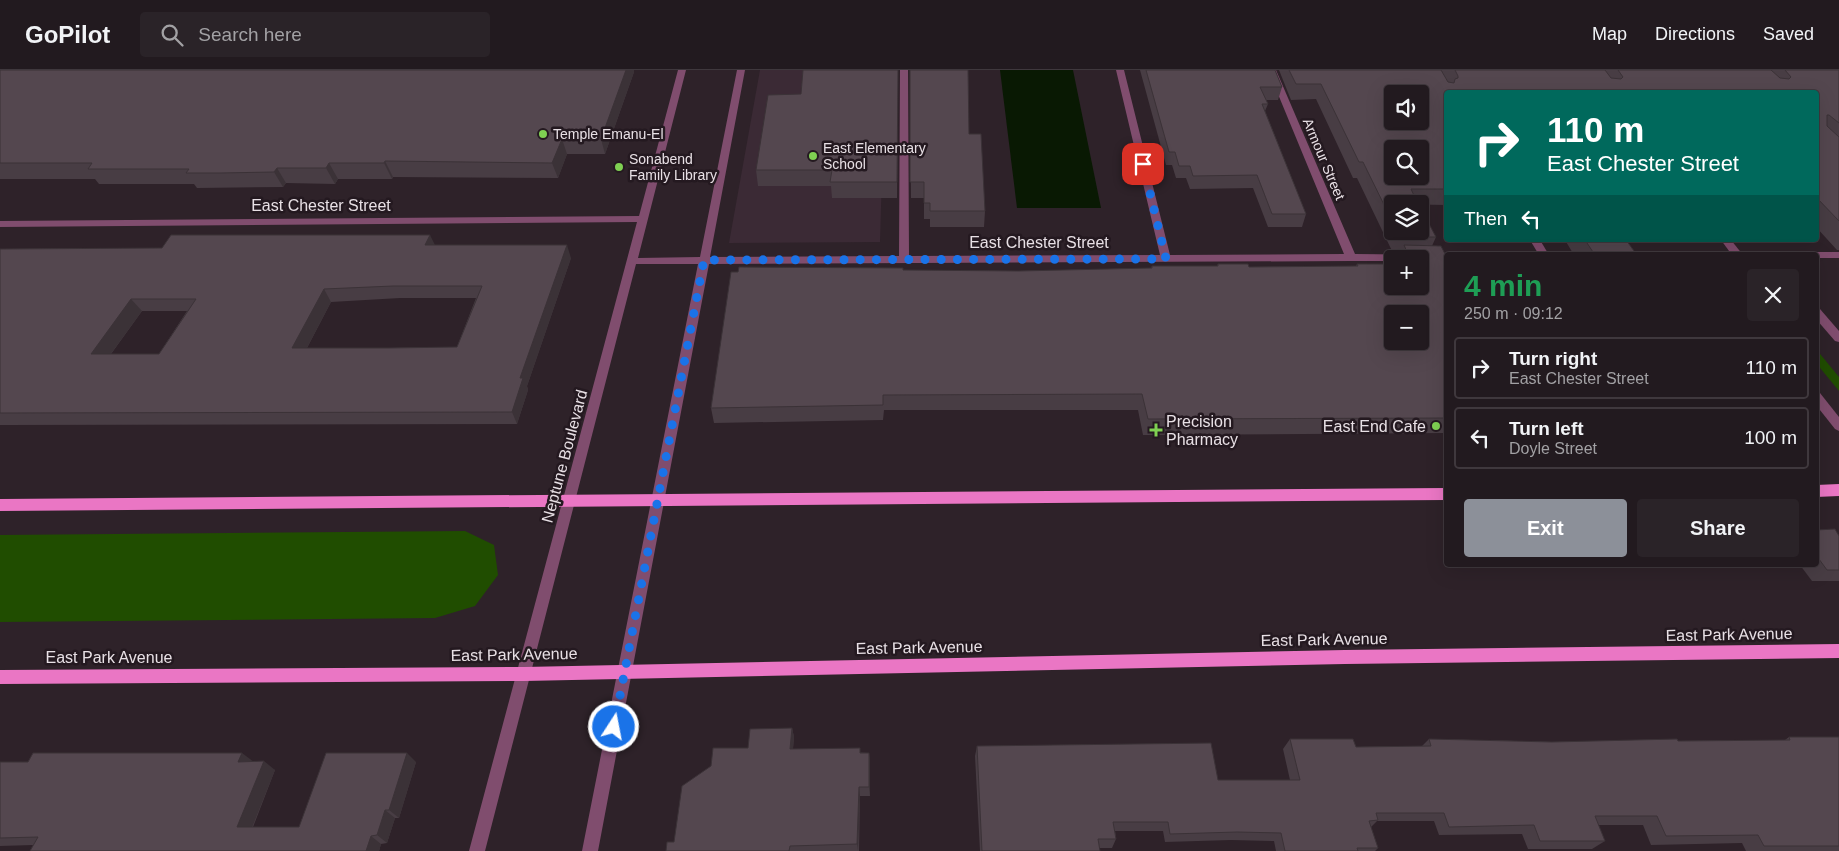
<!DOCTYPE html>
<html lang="en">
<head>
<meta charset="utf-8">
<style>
	:root { --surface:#221a1f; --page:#2a2328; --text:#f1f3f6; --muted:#a2a1a4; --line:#3f383d; --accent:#8c9099 }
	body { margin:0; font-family:Arial,sans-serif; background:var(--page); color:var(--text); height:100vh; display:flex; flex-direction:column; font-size:19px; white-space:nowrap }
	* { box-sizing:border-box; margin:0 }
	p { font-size:16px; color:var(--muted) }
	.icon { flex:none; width:28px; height:28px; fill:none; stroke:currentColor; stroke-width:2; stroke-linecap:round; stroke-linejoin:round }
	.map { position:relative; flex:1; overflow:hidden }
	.sheet { position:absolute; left:1444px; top:182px; width:375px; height:315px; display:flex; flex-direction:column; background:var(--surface); border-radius:5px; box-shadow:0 5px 20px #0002,0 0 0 1px var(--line) }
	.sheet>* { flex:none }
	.banner { position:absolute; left:1444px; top:20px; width:375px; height:152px; border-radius:5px; box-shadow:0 5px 20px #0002,0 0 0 1px var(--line); background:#00695c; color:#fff; overflow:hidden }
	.tools { position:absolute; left:1384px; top:15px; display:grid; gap:10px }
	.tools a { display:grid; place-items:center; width:45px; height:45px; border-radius:5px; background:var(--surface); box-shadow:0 5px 20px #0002,0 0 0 1px var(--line); font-size:25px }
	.pin { position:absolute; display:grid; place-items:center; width:42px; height:42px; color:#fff; margin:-21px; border-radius:10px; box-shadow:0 2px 8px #0006 }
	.me { position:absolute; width:55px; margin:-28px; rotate:11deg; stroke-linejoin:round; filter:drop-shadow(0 0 4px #0008) }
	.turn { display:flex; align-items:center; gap:18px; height:105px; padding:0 20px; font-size:22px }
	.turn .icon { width:65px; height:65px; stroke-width:2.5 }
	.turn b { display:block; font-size:35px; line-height:42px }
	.then { display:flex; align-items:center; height:48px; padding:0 20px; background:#0003; gap:10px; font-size:19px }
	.round { display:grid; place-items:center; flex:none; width:52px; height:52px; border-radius:5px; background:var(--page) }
	.summary { display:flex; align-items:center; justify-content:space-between; height:85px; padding:0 20px }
	h1 { font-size:30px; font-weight:700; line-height:38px; color:#1e9e55 }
	.action { display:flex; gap:10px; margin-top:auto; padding:10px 20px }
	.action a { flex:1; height:58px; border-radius:5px; background:var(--accent); color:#fff; font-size:20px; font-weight:700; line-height:58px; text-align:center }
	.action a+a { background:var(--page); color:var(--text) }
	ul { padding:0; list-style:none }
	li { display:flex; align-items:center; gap:15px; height:62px; margin:0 10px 8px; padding:0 10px; border:2px solid var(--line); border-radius:5px }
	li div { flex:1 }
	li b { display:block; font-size:19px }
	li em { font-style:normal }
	header { display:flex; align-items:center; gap:30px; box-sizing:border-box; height:70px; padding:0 25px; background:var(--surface); border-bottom:1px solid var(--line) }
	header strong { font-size:24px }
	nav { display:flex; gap:28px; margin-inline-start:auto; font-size:18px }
	.search { width:350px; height:45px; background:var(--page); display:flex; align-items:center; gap:12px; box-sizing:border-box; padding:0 18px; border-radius:5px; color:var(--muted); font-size:19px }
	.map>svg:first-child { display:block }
</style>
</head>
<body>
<header>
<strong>GoPilot</strong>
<div class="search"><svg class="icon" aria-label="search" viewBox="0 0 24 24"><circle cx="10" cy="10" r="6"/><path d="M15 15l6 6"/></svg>Search here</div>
<nav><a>Map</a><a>Directions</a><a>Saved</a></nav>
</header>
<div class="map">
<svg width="1839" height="781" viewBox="0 0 1839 781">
	<rect width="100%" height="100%" fill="#2e2229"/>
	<path fill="#3b2a35" d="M760 0H885L880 172 729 173Z"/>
	<g fill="#204d00">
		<path d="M1816 279 1839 307V321L1816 293Z"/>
		<path d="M465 461 494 475 498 505 475 536 435 548 0 552V465Z"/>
	</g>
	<path fill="#091903" d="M1000 0H1073L1101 138H1017Z"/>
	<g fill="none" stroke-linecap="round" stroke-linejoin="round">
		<g fill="#804d6e" fill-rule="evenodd">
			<path d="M678 0H686L638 188 700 187 737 0H745L710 187 899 186 900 0H908L909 186 1160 185 1116 0H1124L1170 185 1344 184 1268 0H1276L1355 184 1450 185H1446V190L1392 189V191H1351L709 194 598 781H582L698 194H636L485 781H469L637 152 0 157V151L639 146Z"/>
			<path d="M1530 170H1540L1549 185H1539Z"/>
			<path d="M1721 170H1731L1743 185H1732Z"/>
			<path d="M1816 182H1839V188H1816V185H1811Z"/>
			<path d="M1816 238 1820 239 1839 261V272L1835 271 1816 249Z"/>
			<path d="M1816 322 1820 323 1839 347V361L1835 359 1816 335Z"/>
		</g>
		<g fill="#ea76c4" fill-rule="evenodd">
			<path d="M1839 414V426L1816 427V415Z"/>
			<path d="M1446 418V430L0 441V429Z"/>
			<path d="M1839 574V588L1345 594 524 611 0 614V600L524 597 1345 580Z"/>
		</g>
	</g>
	<g fill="#483d44" fill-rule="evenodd">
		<path d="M0 0H634V2L605 84H567L558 108 393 107 392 109H338L335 114 286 113 283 117 197 118 194 114H99L95 109H0Z"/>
		<path d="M803 0H898L897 128H832L831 116H758L756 100 801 24Z"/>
		<path d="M910 0 969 64 985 141 984 157H930V149H924V128H911Z"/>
		<path d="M1140 0H1275L1282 17 1278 30H1266L1268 34 1265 41 1306 144 1302 157H1268L1253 118 1190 119 1186 108H1176L1172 95H1166Z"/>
		<path d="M1279 0H1839V180H1837L1816 157V22H1446V135L1392 134V161H1420L1436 167 1432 176 1446 186V363L1143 365 1138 340H884L883 350 714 353 711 338 903 200 1019 201 1151 198 1152 196H1217L1218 194 1249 197 1356 196 1357 194 1392 216 1420 189H1398L1401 183H1393L1357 108H1353L1316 29 1291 30Z"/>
		<path d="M1565 170H1626L1637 185H1574Z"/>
		<path d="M434 175 571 188 527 316 528 320 517 354 0 355V179L162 178ZM400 228H476L457 277 389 278H307L331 232ZM142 241H187L159 284H111Z"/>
		<path d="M1816 460 1839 466V511H1812L1800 495H1816Z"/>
		<path d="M792 658 794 667 793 679 869 683 870 692V726H860L859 781H666L674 772 711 696Z"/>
		<path d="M1789 667H1839V781H1746L1742 773 1651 775 1643 755H1598L1605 771 1592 779H1528L1522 764 1439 765 1434 751H1377L1371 757 1378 778 1375 781H1276L1274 771 1231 770 1165 772 1163 761H1115L1116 769 1112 778H1099L1100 781H980L975 686 977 676 1218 710H1290L1283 679 1290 669 1356 677 1422 676 1429 669 1552 672 1678 671 1785 670Z"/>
		<path d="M254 691 275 700 253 757H299L416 692 399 748H395L387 773 381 774 379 781H30L33 775 0 776V692Z"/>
	</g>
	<g fill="#3b3237">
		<path d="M626 0H634V2L605 84 601 69Z"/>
		<path d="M562 69 567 84 558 108 552 93Z"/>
		<path d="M385 91 393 107 392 109 384 93Z"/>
		<path d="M329 93 338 109 335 114 326 98Z"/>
		<path d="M277 98 286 113 283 117 274 102Z"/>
		<path d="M430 165 436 177 425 175Z"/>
		<path d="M567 175 571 188 527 316 528 320 517 354 512 342 520 308Z"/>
		<path d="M324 219 331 232 300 291 292 278Z"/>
		<path d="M131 229 142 241 102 296 91 284Z"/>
		<path d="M792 658 794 667 792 688 790 679Z"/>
		<path d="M242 683 254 692H238Z"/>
		<path d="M407 683 416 692 399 748 389 740Z"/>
		<path d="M869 683 870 692V726L869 717Z"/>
		<path d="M264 691 275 700 249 765 237 757Z"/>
		<path d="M859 717 860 726 858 781 857 774Z"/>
		<path d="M385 740 395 748 387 773 377 765Z"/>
		<path d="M371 766 381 774 379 781H366Z"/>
	</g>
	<g fill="#54474f" stroke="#3b3237" fill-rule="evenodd">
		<path d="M0 0H626L601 69H562L552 93 385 91 384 93H329L326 98H277L274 102 220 103H186L189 99H88L92 93H0Z"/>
		<path d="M803 0H898L897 112H830L832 100H756L768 25 801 24Z"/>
		<path d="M910 0H968L969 64H981L985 141H930V133H924V112H910Z"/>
		<path d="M1146 0H1275L1282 17H1260L1268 34H1262L1306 144H1272L1257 105 1193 106 1190 96H1179L1175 82H1169Z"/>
		<path d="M1289 0H1441L1448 12 1454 13 1455 9 1458 8V6L1455 0H1605L1611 8 1621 9 1623 7 1618 0H1771L1780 8 1789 9 1791 7 1785 0H1839V53L1829 45H1827V56L1839 67V151L1816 127V22H1446V119H1411L1418 134H1392V151L1363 92H1359L1321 14H1296ZM1392 24H1420V51H1392ZM1392 79H1420V106H1392Z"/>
		<path d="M1420 137 1436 167H1400L1397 161H1420Z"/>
		<path d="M171 165H430L425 175H567L520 308H523L512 342 0 343V179L162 178ZM393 216H482L457 277 389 278H292L324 219ZM131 229H196L159 284H91Z"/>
		<path d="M1585 170H1626L1637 185H1595Z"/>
		<path d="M1404 175 1441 176 1446 186V348L1148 349 1142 324 883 325V335L711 338 731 202H738L739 197 903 198V200L1019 201 1152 198V196H1218V194H1248L1249 197 1358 196 1357 194H1392V216H1420V189H1410ZM1392 244H1420V271H1392Z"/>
		<path d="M1835 459 1839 466V500H1827L1816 485V460Z"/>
		<path d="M792 658 790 679 860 678V683H869V717H859L857 774 790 776 789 781H666L667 772H674L682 716 711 696 713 678H748L750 659Z"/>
		<path d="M1789 667H1839V776H1764L1758 765 1666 766 1657 746H1595L1605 771H1540L1534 755 1449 757 1444 743H1376L1378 750 1369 751 1378 778H1357L1358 781H1285L1281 763 1237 762 1170 764 1168 752H1113L1116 769H1098L1100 781H982L977 676 1211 673 1218 710H1300L1290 669H1353L1356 677 1431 676 1429 669 1552 672 1677 669 1678 671 1790 670Z"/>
		<path d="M33 683H242L238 692 264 691 237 757H299L326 683H407L389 740H385L377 765 371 766 366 781H30L38 767 0 768V692H28Z"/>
	</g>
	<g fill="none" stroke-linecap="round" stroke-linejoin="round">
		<path stroke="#1a73e8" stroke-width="9" stroke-dasharray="0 16.2" d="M614 657 704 190 1166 189 1143 94"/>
	</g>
	<g fill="#7fd052" stroke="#241920" stroke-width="2">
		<circle cx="543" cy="64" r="5"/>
		<circle cx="813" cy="86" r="5"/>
		<circle cx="619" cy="97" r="5"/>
		<circle cx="1436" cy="356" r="5"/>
		<path d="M1153.5 352.5h5v5h5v5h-5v5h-5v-5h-5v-5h5z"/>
	</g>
	<g text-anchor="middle" stroke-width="5" stroke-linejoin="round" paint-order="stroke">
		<g font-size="14" fill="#e8e0e5" stroke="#241920" text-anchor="start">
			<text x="553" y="69">Temple Emanu-El</text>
			<text x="823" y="83">East Elementary<tspan x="823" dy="16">School</tspan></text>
			<text x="629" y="94">Sonabend<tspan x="629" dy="16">Family Library</tspan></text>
		</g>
		<g font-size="14" fill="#e8e0e5" stroke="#241920">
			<text transform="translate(1324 89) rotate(67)" y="5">Armour Street</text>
		</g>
		<g font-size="16" fill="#e8e0e5" stroke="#241920">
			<text x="321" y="141">East Chester Street</text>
			<text x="1039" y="178">East Chester Street</text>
			<text transform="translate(564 386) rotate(-75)" y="6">Neptune Boulevard</text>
			<text transform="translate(1729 564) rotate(-1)" y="6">East Park Avenue</text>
			<text transform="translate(1324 569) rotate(-1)" y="6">East Park Avenue</text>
			<text transform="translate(919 577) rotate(-1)" y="6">East Park Avenue</text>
			<text transform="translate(514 584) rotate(-1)" y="6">East Park Avenue</text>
			<text x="109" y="593">East Park Avenue</text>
		</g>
		<g font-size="16" fill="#e8e0e5" stroke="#241920" text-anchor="start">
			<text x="1166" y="357">Precision<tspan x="1166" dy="18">Pharmacy</tspan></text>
			<text x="1426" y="362" text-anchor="end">East End Cafe</text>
		</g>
	</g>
</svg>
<div class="tools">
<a><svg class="icon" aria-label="sound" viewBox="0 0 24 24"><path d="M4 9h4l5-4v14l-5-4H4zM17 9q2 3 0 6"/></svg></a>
<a><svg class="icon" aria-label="search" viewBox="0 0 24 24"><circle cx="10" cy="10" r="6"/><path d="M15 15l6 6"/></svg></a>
<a><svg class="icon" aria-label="layers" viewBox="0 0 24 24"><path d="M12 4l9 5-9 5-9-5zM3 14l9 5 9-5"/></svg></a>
<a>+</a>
<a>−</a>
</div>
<div class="pin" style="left:1143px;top:94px;background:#d93025"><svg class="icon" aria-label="arrive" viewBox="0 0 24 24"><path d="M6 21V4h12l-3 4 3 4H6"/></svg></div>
<svg class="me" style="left:614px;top:657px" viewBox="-20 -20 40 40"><circle r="17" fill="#1a73e8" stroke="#fff" stroke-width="3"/><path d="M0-11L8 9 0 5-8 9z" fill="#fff"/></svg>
<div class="banner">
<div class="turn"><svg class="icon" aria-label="right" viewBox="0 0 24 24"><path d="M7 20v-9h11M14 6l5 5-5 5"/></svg><div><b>110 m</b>East Chester Street</div></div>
<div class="then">Then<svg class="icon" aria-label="left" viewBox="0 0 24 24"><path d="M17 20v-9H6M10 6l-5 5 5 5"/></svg></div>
</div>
<section class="sheet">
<div class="summary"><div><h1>4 min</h1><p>250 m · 09:12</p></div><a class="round"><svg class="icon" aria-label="close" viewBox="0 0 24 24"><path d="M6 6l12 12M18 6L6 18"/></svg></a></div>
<ul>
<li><svg class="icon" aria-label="right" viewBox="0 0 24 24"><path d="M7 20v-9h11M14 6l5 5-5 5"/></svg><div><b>Turn right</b><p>East Chester Street</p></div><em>110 m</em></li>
<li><svg class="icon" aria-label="left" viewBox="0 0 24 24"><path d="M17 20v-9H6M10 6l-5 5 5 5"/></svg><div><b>Turn left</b><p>Doyle Street</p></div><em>100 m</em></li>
</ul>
<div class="action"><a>Exit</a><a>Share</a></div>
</section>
</div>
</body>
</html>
